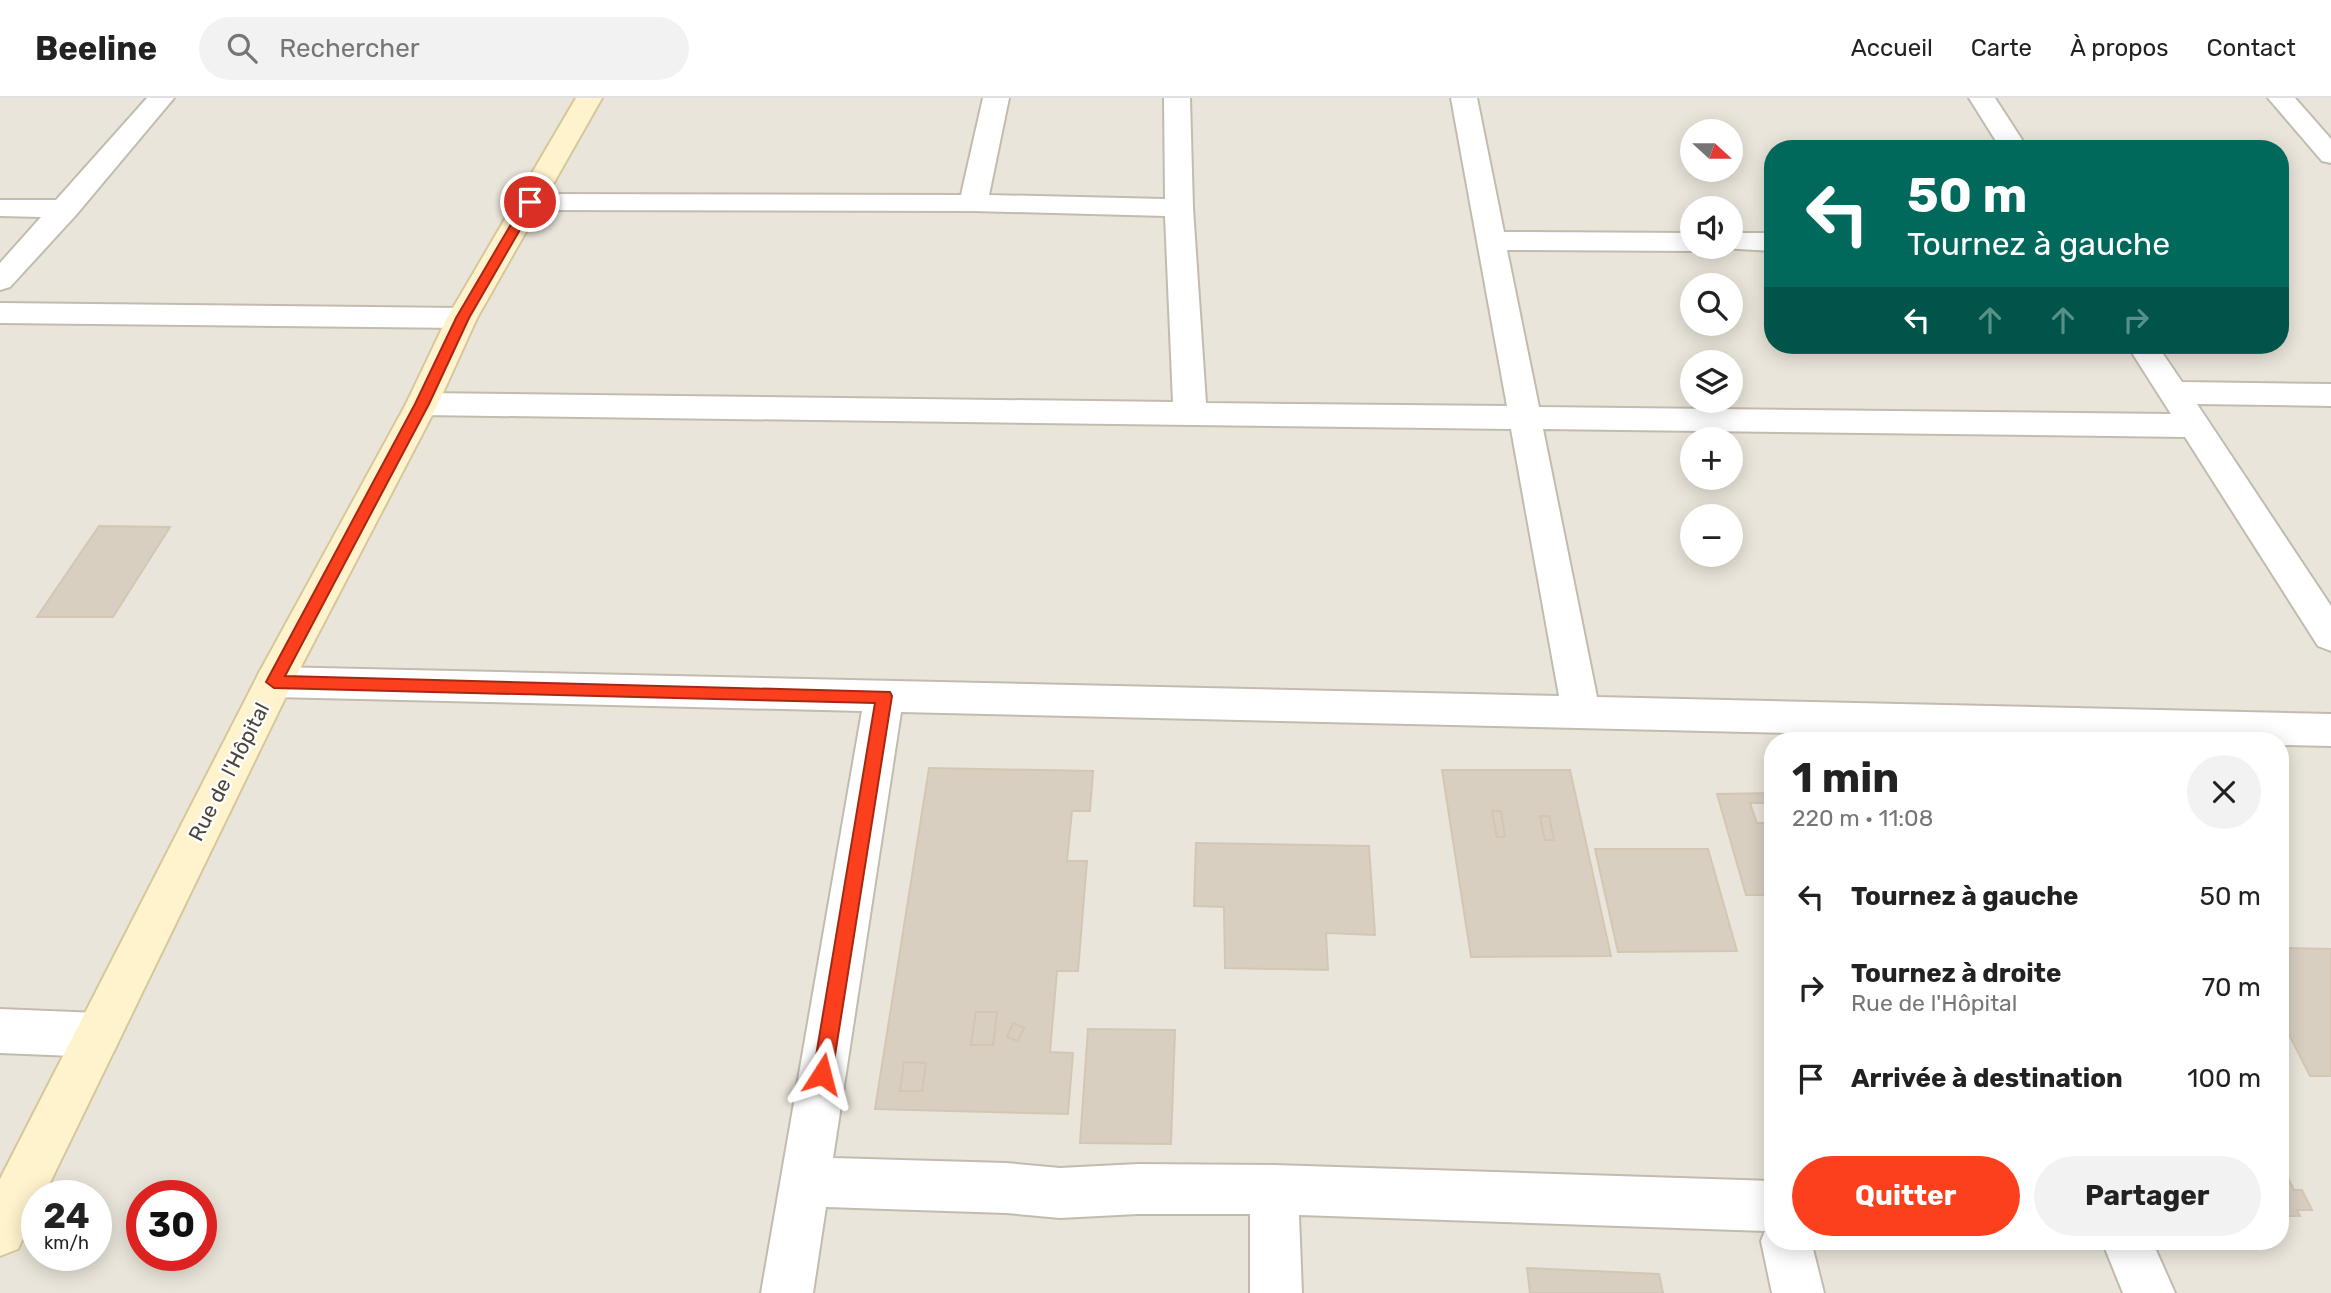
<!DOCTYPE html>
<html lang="fr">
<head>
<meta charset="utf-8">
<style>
	:root { --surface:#fff; --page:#f2f2f2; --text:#222; --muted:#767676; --line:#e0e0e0; --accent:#fc3f1d }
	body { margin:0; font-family:Rubik,sans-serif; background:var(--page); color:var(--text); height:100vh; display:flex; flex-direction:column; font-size:26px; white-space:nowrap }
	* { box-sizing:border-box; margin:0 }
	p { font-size:23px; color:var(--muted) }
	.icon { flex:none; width:38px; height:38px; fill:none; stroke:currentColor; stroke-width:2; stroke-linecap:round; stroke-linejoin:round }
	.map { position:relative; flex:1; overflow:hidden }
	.drawer { position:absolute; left:1764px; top:634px; width:525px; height:518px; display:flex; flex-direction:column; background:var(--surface); border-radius:28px; box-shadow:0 4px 18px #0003 }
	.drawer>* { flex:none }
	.hud { position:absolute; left:1764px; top:42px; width:525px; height:214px; border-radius:28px; box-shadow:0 4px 18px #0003; background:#00695c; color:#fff; overflow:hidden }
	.needle { width:46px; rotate:111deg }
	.tools { position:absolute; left:1680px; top:21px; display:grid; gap:14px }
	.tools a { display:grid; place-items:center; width:63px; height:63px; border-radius:50%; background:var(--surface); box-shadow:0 4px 18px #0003; font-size:35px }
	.speed { position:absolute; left:21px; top:1082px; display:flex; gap:14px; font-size:35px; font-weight:700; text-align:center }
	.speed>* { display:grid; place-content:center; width:91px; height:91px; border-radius:50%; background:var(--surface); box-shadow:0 4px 18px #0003; line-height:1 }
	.speed small { font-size:18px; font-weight:400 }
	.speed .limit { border:10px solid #d22; background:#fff; color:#111 }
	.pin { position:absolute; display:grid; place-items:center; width:60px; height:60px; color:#fff; margin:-30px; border:4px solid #fff; border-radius:50%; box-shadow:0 2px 7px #0007 }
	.me { position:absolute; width:77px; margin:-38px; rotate:9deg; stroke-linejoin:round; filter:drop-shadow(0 0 5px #0008) }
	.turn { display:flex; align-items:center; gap:24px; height:147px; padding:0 28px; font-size:32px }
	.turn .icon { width:91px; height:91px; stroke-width:2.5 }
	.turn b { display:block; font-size:49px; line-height:60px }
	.lanes { display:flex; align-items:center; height:66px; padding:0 28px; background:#0003; justify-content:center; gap:35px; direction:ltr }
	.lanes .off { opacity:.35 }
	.round { display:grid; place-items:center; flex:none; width:74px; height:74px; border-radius:37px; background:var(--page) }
	.overview { display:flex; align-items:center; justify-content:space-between; height:119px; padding:0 28px }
	h1 { font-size:42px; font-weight:700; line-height:52px }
	.primary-button { display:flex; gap:14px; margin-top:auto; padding:14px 28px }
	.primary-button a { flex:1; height:80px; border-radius:42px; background:var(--accent); color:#fff; font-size:28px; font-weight:700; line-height:80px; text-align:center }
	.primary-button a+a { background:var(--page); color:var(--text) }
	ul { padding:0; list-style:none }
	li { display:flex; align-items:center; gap:21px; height:91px; padding:0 28px }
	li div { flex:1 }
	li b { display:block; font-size:26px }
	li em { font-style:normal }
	header { display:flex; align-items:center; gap:42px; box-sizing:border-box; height:98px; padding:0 35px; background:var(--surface); border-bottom:2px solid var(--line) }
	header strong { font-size:33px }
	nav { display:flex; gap:38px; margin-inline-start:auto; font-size:24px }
	.search { width:490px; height:63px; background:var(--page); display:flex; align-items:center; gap:18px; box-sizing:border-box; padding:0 24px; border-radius:38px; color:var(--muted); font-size:26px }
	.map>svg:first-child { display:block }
</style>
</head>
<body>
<header>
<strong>Beeline</strong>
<div class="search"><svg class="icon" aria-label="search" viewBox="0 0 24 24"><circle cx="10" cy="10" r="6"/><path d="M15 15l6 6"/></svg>Rechercher</div>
<nav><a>Accueil</a><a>Carte</a><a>À propos</a><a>Contact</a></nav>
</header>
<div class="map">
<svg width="2331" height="1195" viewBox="0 0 2331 1195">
	<rect width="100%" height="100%" fill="#f6f3ec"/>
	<path fill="#eae5da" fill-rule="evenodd" d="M0 0H2331V1195H0ZM1692 33H1731V72H1692ZM1773 51H2280V247H1773ZM1692 110H1731V149H1692ZM1692 187H1731V226H1692ZM1692 264H1731V303H1692ZM1692 341H1731V380H1692ZM1692 418H1731V457H1692ZM1773 642H2280V1143H1773ZM37 1097H96V1157H37ZM142 1097H201V1157H142Z"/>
	<g fill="#d8cfc1" stroke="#d3c7b4" stroke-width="2" fill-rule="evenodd">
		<path d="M99 428 170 429 113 519H37Z"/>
		<path d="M929 670 1093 673 1090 713H1072L1067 763H1087L1078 873H1057L1050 954 1073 955 1068 1016 875 1011ZM976 914H997L993 947H971ZM1013 925 1024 930 1018 943 1007 939ZM904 964 926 965 922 993H900Z"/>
		<path d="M1442 672H1570L1611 858 1471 859ZM1492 713H1501L1505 739H1497ZM1540 718H1549L1554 742H1545Z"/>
		<path d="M1773 695V705H1750L1757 725H1773V797H1746L1717 696Z"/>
		<path d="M1492 713H1501L1505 739H1497Z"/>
		<path d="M1540 718H1549L1554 742H1545Z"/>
		<path d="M1196 745 1369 748 1375 837 1326 835 1328 872 1225 870 1224 809 1194 808Z"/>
		<path d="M1595 751H1708L1737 853 1618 854Z"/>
		<path d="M2280 850 2331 851V978H2310L2280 919Z"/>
		<path d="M976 914H997L993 947H971Z"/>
		<path d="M1013 925 1024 930 1018 943 1007 939Z"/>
		<path d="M1088 931 1175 932 1171 1046 1080 1045Z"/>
		<path d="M904 964 926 965 922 993H900Z"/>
		<path d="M2280 1070H2283L2294 1092H2302L2312 1112H2297L2300 1118H2280Z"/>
		<path d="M1527 1170 1659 1176 1663 1195H1530Z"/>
	</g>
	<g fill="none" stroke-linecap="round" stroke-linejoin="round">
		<defs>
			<g id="street">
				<path d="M147 0H174L76 117 10 189 0 192V165L41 119 0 118V102H56Z"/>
				<path d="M983 0H1009L989 97 1165 101 1164 0H1190L1193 110 1206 305 1507 308 1451 0H1477L1504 134 1692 135V149H1703L1692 153 1507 152 1539 309 2171 316 2127 247H2157L2182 284 2331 286V308L2197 306 2331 508V553L2318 548 2185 339 1543 331 1597 599 2331 616V648L2280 647V642H2081L901 614 833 1060 1006 1065 1060 1070 1138 1066 1274 1067 1773 1083V1143H1811L1824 1195H1772L1761 1143 1765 1133 1299 1117 1302 1195H1250V1116H1138L1060 1120 1006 1115 826 1109 813 1195H761L862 613 274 599 260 595 255 584 260 573 274 569 1559 598 1511 331 422 317 411 314 406 306 411 298 422 295 1173 304 1165 118 973 113 530 112 520 110 516 104 520 98 530 96 961 97Z"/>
				<path d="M1969 0H1995L2028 51H2001Z"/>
				<path d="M2268 0H2295L2331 41V65L2322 63Z"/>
				<path d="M1731 135H1773V153L1721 150 1731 149Z"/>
				<path d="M0 205 462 210 473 213 477 220 473 227 462 230 0 225Z"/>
				<path d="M0 911 98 915 114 921 121 937 114 953 98 959 0 955Z"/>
				<path d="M2102 1143H2152L2175 1195H2123Z"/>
			</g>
			<path id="secondary" d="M576 0H602L477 220 438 306 292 586 44 1097H37V1111L18 1151 0 1158V1081L260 573 406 306 447 220Z"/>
		</defs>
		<use href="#street" stroke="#c2bbae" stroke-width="4"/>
		<use href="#secondary" stroke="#d6c79b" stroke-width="4"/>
		<use href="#street" fill="#fff" fill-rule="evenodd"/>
		<use href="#secondary" fill="#fff3cd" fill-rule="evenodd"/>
	</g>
	<path fill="#fc3f1d" stroke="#a42913" stroke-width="2" d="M530 101 536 104 469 220 429 306 285 578 890 594 892 598 832 976 829 983 822 986 816 983 813 976 875 605 274 590 266 584 415 306 456 220 524 104Z"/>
	<g text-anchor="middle" stroke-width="5" stroke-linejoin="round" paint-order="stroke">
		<g font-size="21" fill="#4b4439" stroke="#fff">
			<text transform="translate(229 674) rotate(-63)" y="7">Rue de l'Hôpital</text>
		</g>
	</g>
</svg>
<div class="tools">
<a><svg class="needle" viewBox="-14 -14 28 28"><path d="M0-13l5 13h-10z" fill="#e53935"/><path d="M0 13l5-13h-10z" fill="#767676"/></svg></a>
<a><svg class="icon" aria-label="sound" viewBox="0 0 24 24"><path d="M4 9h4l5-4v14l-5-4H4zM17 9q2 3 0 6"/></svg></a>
<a><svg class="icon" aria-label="search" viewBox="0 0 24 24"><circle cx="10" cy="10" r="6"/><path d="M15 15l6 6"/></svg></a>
<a><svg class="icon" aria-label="layers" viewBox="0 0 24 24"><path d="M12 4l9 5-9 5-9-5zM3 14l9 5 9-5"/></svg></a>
<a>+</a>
<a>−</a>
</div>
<div class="speed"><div>24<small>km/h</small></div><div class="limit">30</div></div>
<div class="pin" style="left:530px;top:104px;background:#d93025"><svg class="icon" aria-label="arrive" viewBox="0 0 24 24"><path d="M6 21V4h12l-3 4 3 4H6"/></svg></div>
<svg class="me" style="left:822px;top:976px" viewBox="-20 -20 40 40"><path d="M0-17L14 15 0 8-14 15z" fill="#fc3f1d" stroke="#fff" stroke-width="4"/></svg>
<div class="hud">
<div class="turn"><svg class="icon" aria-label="left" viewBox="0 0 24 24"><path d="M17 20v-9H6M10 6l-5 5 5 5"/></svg><div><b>50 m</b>Tournez à gauche</div></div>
<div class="lanes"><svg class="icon" aria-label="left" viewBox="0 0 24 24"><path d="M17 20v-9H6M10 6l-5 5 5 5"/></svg><svg class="icon off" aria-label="ahead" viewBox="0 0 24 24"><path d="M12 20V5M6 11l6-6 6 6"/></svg><svg class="icon off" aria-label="ahead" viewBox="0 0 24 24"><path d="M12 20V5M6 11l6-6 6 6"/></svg><svg class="icon off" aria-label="right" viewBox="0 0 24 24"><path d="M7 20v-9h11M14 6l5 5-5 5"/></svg></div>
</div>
<section class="drawer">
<div class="overview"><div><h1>1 min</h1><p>220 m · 11:08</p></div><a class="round"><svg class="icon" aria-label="close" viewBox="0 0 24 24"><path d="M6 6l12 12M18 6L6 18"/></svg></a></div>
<ul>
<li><svg class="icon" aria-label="left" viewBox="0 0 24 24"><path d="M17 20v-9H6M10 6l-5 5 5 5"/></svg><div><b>Tournez à gauche</b></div><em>50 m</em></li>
<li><svg class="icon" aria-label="right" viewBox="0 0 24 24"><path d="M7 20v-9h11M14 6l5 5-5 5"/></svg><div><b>Tournez à droite</b><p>Rue de l'Hôpital</p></div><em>70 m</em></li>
<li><svg class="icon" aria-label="arrive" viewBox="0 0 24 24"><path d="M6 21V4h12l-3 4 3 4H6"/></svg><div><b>Arrivée à destination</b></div><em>100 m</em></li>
</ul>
<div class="primary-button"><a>Quitter</a><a>Partager</a></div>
</section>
</div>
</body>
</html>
